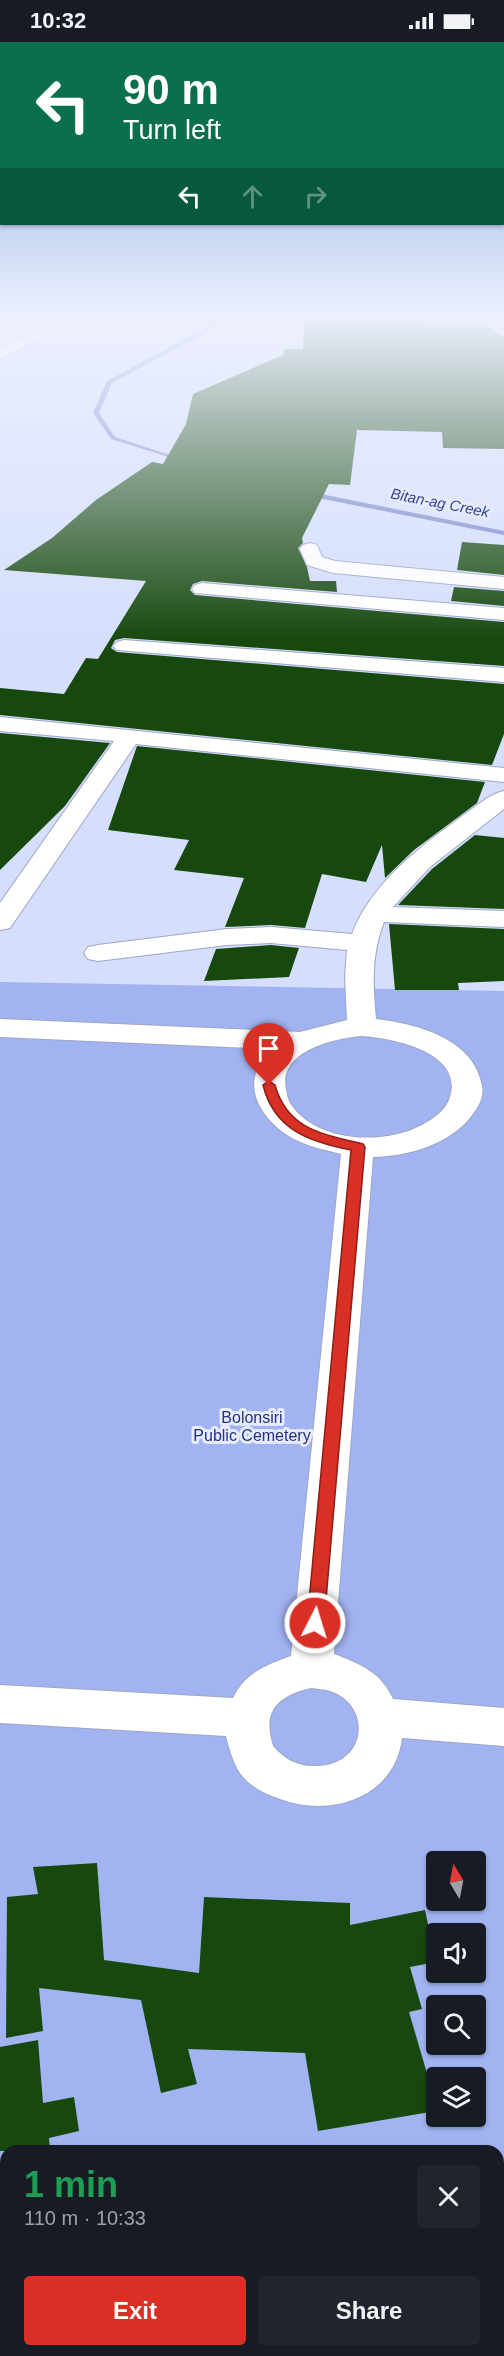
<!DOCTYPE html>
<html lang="en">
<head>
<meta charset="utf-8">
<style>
	:root { --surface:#171b24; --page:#20242c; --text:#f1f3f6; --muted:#9ea1a6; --accent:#d93025 }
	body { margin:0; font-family:Arial,sans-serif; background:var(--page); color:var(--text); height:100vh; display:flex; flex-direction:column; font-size:22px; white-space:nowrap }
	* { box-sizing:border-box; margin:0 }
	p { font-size:20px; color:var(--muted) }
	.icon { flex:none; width:33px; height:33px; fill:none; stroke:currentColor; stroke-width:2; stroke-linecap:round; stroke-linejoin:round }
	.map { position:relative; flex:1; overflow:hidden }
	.panel { position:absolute; left:0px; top:2103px; width:504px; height:212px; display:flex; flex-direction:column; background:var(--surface); border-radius:18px 18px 0 0; box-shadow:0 2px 4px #0004 }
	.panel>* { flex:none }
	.banner { position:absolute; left:0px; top:0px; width:504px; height:183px; box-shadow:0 2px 4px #0004; background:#0b6e4f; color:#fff; overflow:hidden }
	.needle { width:39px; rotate:350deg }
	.controls { position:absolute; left:426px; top:1809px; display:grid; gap:12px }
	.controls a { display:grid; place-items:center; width:60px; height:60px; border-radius:6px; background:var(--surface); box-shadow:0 2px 4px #0004; font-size:30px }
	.pin { position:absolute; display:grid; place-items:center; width:51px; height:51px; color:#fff; margin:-62px -26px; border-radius:50% 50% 50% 0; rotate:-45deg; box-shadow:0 0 6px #0007 }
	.pin .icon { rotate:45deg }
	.me { position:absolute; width:66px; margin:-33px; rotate:5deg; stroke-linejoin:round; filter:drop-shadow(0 0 4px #0008) }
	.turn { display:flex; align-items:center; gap:21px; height:126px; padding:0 24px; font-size:27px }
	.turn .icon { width:78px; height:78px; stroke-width:2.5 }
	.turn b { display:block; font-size:42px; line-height:51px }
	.lanes { display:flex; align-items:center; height:57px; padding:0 24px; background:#0003; justify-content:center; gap:30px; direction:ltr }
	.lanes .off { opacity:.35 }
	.round { display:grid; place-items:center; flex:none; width:63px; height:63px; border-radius:6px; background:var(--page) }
	.overview { display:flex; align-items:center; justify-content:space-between; height:102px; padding:0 24px }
	h1 { font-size:36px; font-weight:600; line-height:45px; color:#1e9e55 }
	.cta { display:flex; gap:12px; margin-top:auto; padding:12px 24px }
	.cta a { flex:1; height:69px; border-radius:6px; background:var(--accent); color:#fff; font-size:24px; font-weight:600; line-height:69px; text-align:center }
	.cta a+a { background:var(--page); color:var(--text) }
	.status { display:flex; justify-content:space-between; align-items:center; height:42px; padding:0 30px; background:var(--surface); direction:ltr }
	.status svg { height:16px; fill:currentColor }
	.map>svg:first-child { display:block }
</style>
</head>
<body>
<div class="status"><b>10:32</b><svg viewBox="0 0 49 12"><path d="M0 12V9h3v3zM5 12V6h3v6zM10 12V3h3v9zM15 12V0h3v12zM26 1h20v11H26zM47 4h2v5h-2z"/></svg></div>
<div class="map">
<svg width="504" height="2314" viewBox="0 0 504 2314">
	<rect width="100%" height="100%" fill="#d5defd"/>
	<path fill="#a2b3f2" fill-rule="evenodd" d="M0 940 504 949V2314H0ZM436 1820H476V1858H436ZM436 1892H476V1930H436ZM436 1964H476V2002H436ZM436 2036H476V2074H436ZM6 2109H498V2308H6Z"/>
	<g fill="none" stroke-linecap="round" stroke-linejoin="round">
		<g fill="#7787ca" fill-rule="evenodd">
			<path d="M226 275H234L112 341 99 371 115 395 185 418V420L111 397 93 371 107 339Z"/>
			<path d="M306 449 504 489V493L303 453 302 451Z"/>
		</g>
	</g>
	<g fill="#17490f">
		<path d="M304 275H426L422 281 482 279 504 295V407L443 406 442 390 357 388 350 443 329 442 302 496 303 501 298 506 307 525 310 539H336L337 550 202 539 193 542 190 548 195 553 504 580V624L124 596 115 598 111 606 117 610 504 642V692L492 723 0 673V646L64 652 86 616 98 617 146 539 4 528 52 496 96 458 152 420 163 422 186 382 193 352 283 313 285 307H303Z"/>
		<path d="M462 500 504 503V533L457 528Z"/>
		<path d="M454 545 504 549V564L451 559Z"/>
		<path d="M0 691 110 701 65 764 0 828Z"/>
		<path d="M137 704 485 740 477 761 414 808 385 836 382 803 366 840 322 832 305 886 271 883 225 885 244 836 174 828 189 798 108 788Z"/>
		<path d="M475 793 504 796V867L398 863 432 827Z"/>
		<path d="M389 882 504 887V939L458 941 459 948H395Z"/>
		<path d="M271 903 299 906 289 935 204 939 216 907Z"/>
		<path d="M97 1821 104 1918 199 1931 204 1855 350 1861V1883L425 1868 436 1920 410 1925 422 1967 409 1970 436 2062V2069L318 2089 305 2011 188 2007 197 2042 161 2051 141 1958 39 1946 43 1989 6 1996 7 1855 38 1852 33 1825Z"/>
		<path d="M38 1998 43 2061 74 2055 79 2089 49 2096 50 2109H0V2005Z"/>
	</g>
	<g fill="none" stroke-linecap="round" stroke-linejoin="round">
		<defs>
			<g id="minor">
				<path d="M0 275C16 275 47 272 53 290L51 293 0 316V306L38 288 0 281Z"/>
				<path d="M310 501 317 503 322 515 335 519 504 535V547L333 531 307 523 300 507 303 503Z"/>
				<path d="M202 541 504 566V578L195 551 192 547 195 543Z"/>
				<path d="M124 598 504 626V640L117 608 113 604 117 600Z"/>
				<path d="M0 675 504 726V740L136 702 10 886 0 888V861L114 699 0 689Z"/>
				<path d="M504 749V767L430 825 393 865 504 869V885L384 880C371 913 373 943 376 977 416 982 474 996 482 1044 484 1053 480 1062 475 1069 453 1102 410 1114 373 1115L334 1612C360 1622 381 1630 393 1657L504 1666V1704L402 1696C395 1756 330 1776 280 1757 267 1752 254 1747 244 1736 234 1725 230 1709 226 1694L0 1681V1643L233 1656C245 1631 266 1623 291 1614L341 1112C326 1108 310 1105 296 1098 271 1086 244 1055 258 1026 261 1019 268 1012 272 1007L0 995V977L300 990 347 978 345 934 347 908 271 901 227 903 98 919 88 917 84 911 88 905 98 903 227 887 271 885 352 892C371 841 422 803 465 772 477 764 489 752 504 749ZM362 994C391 996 460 1009 451 1051 448 1067 436 1075 422 1083 385 1103 319 1101 292 1064 288 1059 287 1053 286 1047 278 1009 335 996 362 994ZM311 1646C317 1647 324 1647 330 1649 373 1663 368 1725 314 1724 297 1724 284 1717 273 1704 262 1669 277 1654 311 1646Z"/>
			</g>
		</defs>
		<use href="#minor" stroke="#9ea7c4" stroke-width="2"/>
		<use href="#minor" fill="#fff" fill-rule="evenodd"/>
	</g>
	<linearGradient id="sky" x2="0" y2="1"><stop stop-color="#7ba2dc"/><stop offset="0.46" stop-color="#ecf0fe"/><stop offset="1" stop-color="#ecf0fe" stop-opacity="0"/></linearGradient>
	<rect width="504" height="599" fill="url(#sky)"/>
	<path fill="#d93025" stroke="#8d1f18" stroke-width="1.5" d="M269 1039 275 1043C288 1089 324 1092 363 1102L365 1105 324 1581 322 1586 315 1588 309 1586 307 1581 351 1108C310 1100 274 1088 263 1043Z"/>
	<g text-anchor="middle" stroke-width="6" stroke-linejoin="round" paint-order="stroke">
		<g font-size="15" font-style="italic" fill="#374494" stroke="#e6ebfe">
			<text transform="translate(440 461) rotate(11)" y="5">Bitan-ag Creek</text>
		</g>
		<g font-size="16" fill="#283180" stroke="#e6ebfe">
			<text x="252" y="1381">Bolonsiri<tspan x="252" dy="18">Public Cemetery</tspan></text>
		</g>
	</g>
</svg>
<div class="controls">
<a><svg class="needle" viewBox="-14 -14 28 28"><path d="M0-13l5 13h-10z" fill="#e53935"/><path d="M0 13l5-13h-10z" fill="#9ea1a6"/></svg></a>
<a><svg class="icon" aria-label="sound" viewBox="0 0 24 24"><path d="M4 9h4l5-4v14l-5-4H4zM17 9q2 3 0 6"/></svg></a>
<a><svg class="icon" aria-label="search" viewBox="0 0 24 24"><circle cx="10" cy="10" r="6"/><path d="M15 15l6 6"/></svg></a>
<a><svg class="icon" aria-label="layers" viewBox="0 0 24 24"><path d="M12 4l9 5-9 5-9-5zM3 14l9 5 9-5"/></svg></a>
</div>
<div class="pin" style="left:269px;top:1043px;background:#d93025"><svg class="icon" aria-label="arrive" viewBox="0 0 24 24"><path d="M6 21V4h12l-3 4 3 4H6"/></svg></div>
<svg class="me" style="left:315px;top:1581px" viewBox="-20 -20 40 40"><circle r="17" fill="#d93025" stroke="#fff" stroke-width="3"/><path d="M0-11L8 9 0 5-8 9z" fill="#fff"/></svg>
<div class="banner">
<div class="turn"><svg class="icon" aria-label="left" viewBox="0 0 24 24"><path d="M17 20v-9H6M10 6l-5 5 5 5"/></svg><div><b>90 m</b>Turn left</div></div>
<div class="lanes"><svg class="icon" aria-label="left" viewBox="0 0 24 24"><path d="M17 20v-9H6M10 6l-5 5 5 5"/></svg><svg class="icon off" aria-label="ahead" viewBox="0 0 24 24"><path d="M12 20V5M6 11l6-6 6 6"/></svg><svg class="icon off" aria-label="right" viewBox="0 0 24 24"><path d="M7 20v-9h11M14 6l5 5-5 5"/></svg></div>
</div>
<section class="panel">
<div class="overview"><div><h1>1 min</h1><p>110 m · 10:33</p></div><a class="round"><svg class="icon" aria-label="close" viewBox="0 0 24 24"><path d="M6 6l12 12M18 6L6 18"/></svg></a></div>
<div class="cta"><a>Exit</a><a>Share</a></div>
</section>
</div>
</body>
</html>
